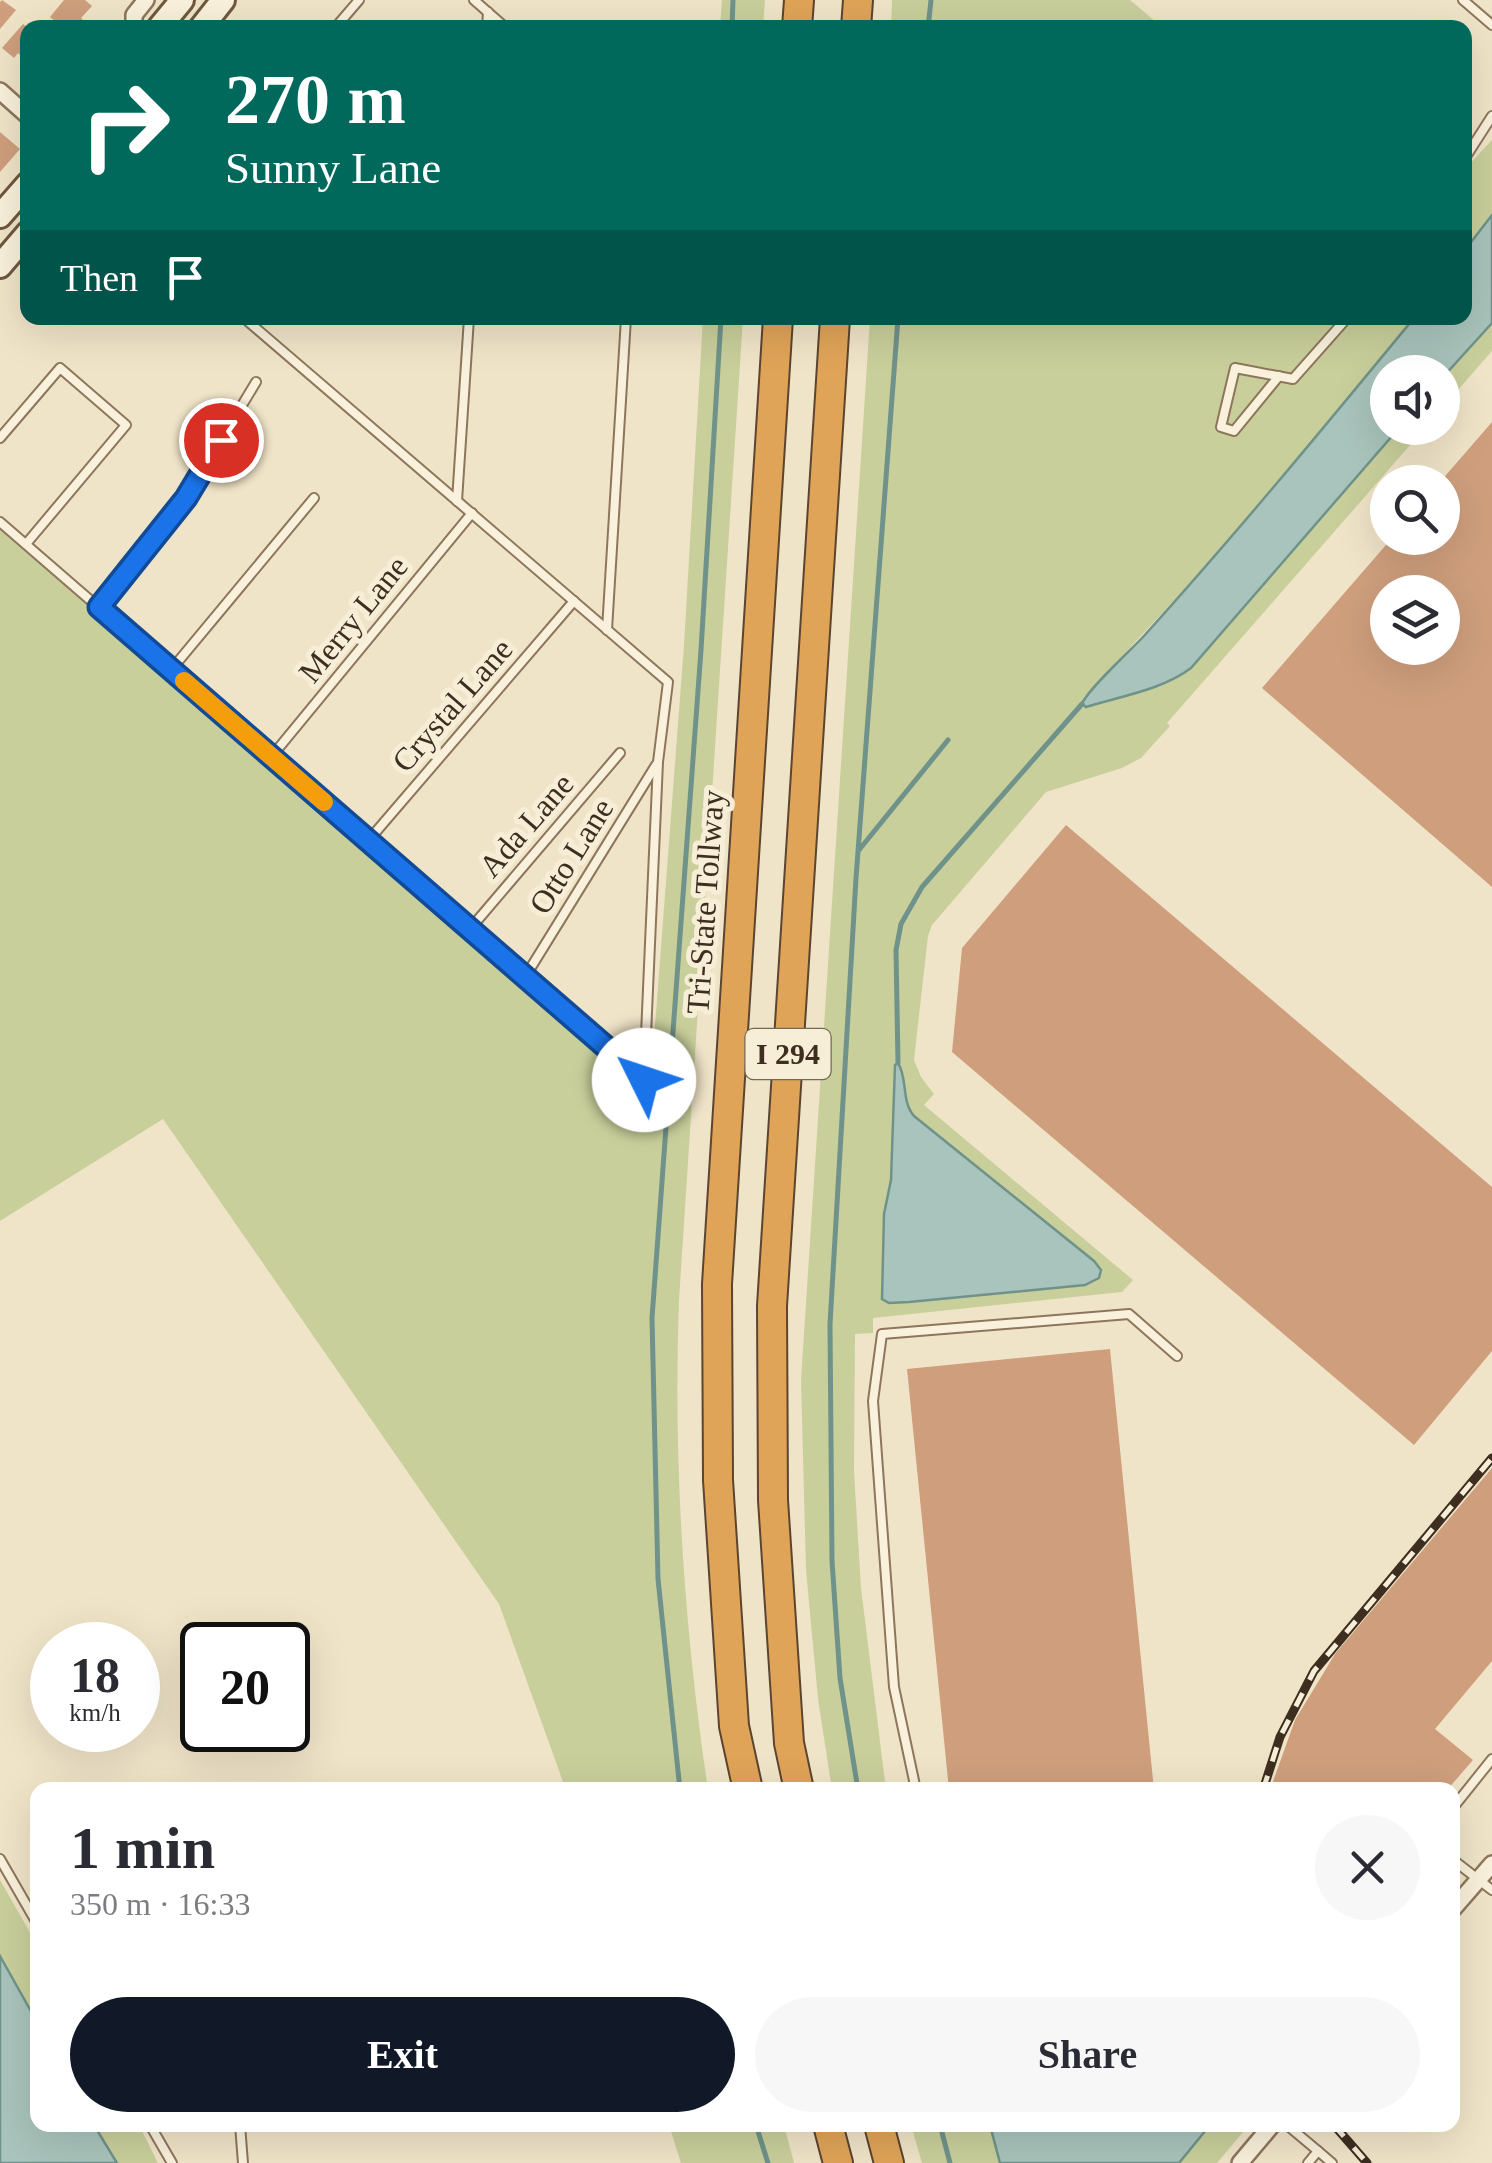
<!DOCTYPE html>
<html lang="en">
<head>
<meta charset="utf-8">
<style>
	:root { --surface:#fff; --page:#f7f7f7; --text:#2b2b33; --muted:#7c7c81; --accent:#111827 }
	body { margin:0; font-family:Georgia,serif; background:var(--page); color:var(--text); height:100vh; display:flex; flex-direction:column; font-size:38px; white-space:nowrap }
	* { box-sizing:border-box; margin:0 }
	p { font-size:32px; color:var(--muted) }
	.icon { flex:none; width:55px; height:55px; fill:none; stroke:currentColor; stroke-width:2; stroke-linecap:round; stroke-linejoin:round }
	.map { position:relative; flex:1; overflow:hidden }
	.details { position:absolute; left:30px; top:1782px; width:1430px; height:350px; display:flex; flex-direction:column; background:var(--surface); border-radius:20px; box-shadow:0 10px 40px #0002 }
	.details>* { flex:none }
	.top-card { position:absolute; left:20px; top:20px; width:1452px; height:305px; border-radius:20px; box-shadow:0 10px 40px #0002; background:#00695c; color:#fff; overflow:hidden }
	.tools { position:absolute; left:1370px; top:355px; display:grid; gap:20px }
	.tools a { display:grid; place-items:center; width:90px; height:90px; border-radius:50%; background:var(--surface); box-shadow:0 10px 40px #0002; font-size:50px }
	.speed { position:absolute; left:30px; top:1622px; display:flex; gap:20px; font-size:50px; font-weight:700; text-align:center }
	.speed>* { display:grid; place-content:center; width:130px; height:130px; border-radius:50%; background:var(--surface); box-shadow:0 10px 40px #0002; line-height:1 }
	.speed small { font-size:25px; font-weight:400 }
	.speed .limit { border:5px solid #111; border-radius:15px; background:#fff; color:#111 }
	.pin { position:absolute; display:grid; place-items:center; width:85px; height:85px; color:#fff; margin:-42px; border:5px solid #fff; border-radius:50%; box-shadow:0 2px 10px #0007 }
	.me { position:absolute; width:110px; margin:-55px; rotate:311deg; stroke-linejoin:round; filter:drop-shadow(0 0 8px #0008) }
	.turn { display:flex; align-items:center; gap:35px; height:210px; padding:0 40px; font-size:45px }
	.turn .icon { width:130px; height:130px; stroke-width:2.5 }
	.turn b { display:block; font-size:70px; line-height:85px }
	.then { display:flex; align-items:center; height:95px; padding:0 40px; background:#0003; gap:20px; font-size:38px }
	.round { display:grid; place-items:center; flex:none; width:105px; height:105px; border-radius:52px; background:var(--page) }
	.summary { display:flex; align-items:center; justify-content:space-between; height:170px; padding:0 40px }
	h1 { font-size:60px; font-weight:700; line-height:75px }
	.action { display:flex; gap:20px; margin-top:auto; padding:20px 40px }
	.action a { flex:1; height:115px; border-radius:60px; background:var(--accent); color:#fff; font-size:40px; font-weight:700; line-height:115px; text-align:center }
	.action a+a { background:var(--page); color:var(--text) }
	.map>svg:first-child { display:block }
</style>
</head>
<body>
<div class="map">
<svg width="1492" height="2163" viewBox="0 0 1492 2163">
	<rect width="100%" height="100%" fill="#f0e4c8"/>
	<g fill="#c9cf9b" fill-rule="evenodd">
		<path d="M722 0H765L763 27H720Z"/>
		<path d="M892 0H1130L1162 27H891Z"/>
		<path d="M1492 140V215L1465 250V169Z"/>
		<path d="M703 318H743L679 1300C673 1464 684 1627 708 1790H566L499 1604 163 1119 0 1221V530L650 1092 684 645Z"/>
		<path d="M870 318H1414L1236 534 1084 697 1086 707 1161 686 1191 668 1399 428H1425L1167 723 1170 726 1141 758 1122 768 1046 792 932 925 928 936 914 1060 921 1077 934 1094 924 1105 1133 1280 1122 1292 873 1318V1333L855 1334 854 1471 861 1588 886 1790H832L818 1699 806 1570 801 1380ZM898 1063 907 1104 914 1116 1094 1261 1101 1270 1094 1282 909 1302 889 1303 882 1299 884 1214 891 1180Z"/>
		<path d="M1492 323V351L1443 407V377Z"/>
		<path d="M0 1880 37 1945V2022L0 1956Z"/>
		<path d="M94 2125H139L158 2163H117Z"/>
		<path d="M669 2125H784L794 2163H681Z"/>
		<path d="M911 2125H990L1000 2163H922Z"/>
		<path d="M1210 2125H1249L1217 2163H1179Z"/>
	</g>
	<g fill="#a9c4bc" stroke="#6f938a" stroke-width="2.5">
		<path d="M1492 215V323L1443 377 1442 372H1388V428H1399L1191 668C1162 690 1121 696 1086 707L1082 704C1086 691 1131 650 1143 637 1237 533 1325 426 1414 318H1465V250Z"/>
		<path d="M898 1063C908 1079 901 1101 914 1116L1094 1261 1101 1270 1099 1278 1085 1285 909 1302 889 1303 882 1299 884 1214 891 1180 895 1065Z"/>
		<path d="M0 1956 37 2022 38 2125H94L117 2163H0Z"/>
		<path d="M990 2125H1210L1179 2163H1000Z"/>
	</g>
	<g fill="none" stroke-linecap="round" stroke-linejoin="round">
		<g stroke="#6f938a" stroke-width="5">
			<path d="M732 28 733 0"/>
			<path d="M928 28 931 0"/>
			<path d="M859 850 948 740"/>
			<path d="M898 1063 896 950 901 924 922 887 1082 704"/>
			<path d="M680 1790 658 1579 652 1318 701 650 721 318"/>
			<path d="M858 1790 840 1678 832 1561 830 1324 856 878 898 318"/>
			<path d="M756 2125 768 2163"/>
			<path d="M940 2125 950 2163"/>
		</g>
	</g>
	<g fill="#cf9f7d" fill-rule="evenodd">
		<path d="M2 0 16 10 0 29V2Z"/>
		<path d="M64 0H85L92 6 81 18 86 23 82 28H63L50 17Z"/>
		<path d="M23 24 28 28V61L18 53 14 58 2 48Z"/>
		<path d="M0 132 20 149 0 172Z"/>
		<path d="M1492 422V887L1262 688 1392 538H1442V482H1440ZM1388 592H1442V648H1388Z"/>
		<path d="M1066 825 1492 1187V1351L1414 1445 952 1052 962 948Z"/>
		<path d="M1110 1349 1154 1790H949L907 1369Z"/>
		<path d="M1492 1468V1661L1435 1729 1473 1760 1447 1790H1270L1295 1720 1335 1654Z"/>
	</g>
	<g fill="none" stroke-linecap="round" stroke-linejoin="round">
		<defs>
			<g id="service">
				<path d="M474 0 506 28"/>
				<path d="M1463 0 1492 25"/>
				<path d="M335 28 359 0"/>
				<path d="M487 28 488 12"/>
				<path d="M1465 158 1492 116"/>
				<path d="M244 318 668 682 658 762 644 1080"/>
				<path d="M1279 376 1234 431 1221 427 1235 368 1293 379 1347 318"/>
				<path d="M0 438 60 368 126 425 26 544"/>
				<path d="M457 501 469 318"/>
				<path d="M0 522 644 1080"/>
				<path d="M99 607 186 498 256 382"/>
				<path d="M607 630 626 318"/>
				<path d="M171 670 314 498"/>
				<path d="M272 756 472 513"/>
				<path d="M368 841 574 601"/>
				<path d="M470 929 620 753"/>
				<path d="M525 977 656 765"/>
				<path d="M916 1790 894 1687 873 1401 882 1334 1129 1314 1177 1356"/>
				<path d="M1452 1809 1492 1759"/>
				<path d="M0 1859 38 1925"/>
				<path d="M1452 1859 1492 1890"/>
				<path d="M150 2125 172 2163"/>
				<path d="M240 2125 243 2163"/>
				<path d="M1287 2125 1318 2151 1308 2163"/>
				<path d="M1318 2151 1332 2163"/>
			</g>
			<g id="minor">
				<path d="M134 28V15L146 0"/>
				<path d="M0 91 28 116"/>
				<path d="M1452 1910 1492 1864"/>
				<path d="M1240 2163 1272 2125"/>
			</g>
			<g id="secondary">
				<path d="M159 28 182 0"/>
				<path d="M201 28 223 0"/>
				<path d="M0 216 28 184"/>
				<path d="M0 266 28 233"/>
			</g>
			<g id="motorway">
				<path d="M797 28 799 0"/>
				<path d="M856 28 858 0"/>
				<path d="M748 1790 734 1726 718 1480 717 1284 778 318"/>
				<path d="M799 1790 789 1743 773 1500 772 1306 835 318"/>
				<path d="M828 2125 838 2163"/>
				<path d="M879 2125 889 2163"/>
			</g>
		</defs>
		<use href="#service" stroke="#8d765c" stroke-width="12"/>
		<use href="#minor" stroke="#8d765c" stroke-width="20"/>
		<use href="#secondary" stroke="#6f573f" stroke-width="28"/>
		<use href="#motorway" stroke="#5b4430" stroke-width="32"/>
		<use href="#service" stroke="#faf1dc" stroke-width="8"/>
		<use href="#minor" stroke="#faf1dc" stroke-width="15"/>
		<use href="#secondary" stroke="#faf1dc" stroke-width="22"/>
		<use href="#motorway" stroke="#e0a458" stroke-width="28"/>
		<defs>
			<g id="rail">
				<path d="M1263 1790 1280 1737 1314 1671 1492 1458"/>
				<path d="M1334 2125 1367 2163"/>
			</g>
		</defs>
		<use href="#rail" stroke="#3d2e20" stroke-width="9"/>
		<use href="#rail" stroke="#f7eed8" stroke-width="5" stroke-dasharray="15" stroke-linecap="butt"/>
	</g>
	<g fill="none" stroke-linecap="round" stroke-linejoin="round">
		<defs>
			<path id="route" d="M221 440 186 498 99 607 644 1080"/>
		</defs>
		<use href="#route" stroke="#114b97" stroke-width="25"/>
		<use href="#route" stroke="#1a73e8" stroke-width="18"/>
		<path stroke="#f59e0b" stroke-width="18" d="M184 681 324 802"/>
	</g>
	<g text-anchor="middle" stroke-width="10" stroke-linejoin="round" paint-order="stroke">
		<rect fill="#f7eed8" stroke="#756857" stroke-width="2.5" x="745.5" y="1029" width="85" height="50" rx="8"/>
		<g font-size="30" font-weight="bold" fill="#3d2e20">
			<text x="788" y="1064">I 294</text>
		</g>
		<g font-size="32" fill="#3d2e20" stroke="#f7eed8">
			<text transform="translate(353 619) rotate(-51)" y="11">Merry Lane</text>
			<text transform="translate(452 705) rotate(-49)" y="11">Crystal Lane</text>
			<text transform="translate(526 825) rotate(-49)" y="11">Ada Lane</text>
			<text transform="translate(571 856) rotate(-58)" y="11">Otto Lane</text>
			<text transform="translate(705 902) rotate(-86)" y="11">Tri-State Tollway</text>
		</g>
	</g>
</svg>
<div class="tools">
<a><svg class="icon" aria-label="sound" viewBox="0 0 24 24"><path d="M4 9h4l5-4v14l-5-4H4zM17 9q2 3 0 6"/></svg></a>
<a><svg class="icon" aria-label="search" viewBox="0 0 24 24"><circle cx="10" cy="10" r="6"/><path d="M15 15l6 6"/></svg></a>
<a><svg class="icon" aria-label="layers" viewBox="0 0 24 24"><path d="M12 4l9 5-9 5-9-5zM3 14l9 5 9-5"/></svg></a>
</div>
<div class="speed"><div>18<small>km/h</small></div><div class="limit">20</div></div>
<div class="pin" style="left:221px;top:440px;background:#d93025"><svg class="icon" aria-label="arrive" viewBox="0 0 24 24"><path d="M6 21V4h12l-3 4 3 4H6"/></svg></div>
<svg class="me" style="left:644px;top:1080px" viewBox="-20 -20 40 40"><circle r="19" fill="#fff"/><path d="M0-13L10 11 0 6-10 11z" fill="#1a73e8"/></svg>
<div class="top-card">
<div class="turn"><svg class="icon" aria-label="right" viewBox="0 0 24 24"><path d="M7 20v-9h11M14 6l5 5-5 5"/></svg><div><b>270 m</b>Sunny Lane</div></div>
<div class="then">Then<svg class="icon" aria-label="arrive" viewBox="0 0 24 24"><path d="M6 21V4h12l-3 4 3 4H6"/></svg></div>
</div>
<section class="details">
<div class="summary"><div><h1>1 min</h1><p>350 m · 16:33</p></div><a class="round"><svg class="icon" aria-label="close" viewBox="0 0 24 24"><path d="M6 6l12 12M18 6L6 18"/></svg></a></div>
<div class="action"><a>Exit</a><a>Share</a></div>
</section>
</div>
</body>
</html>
